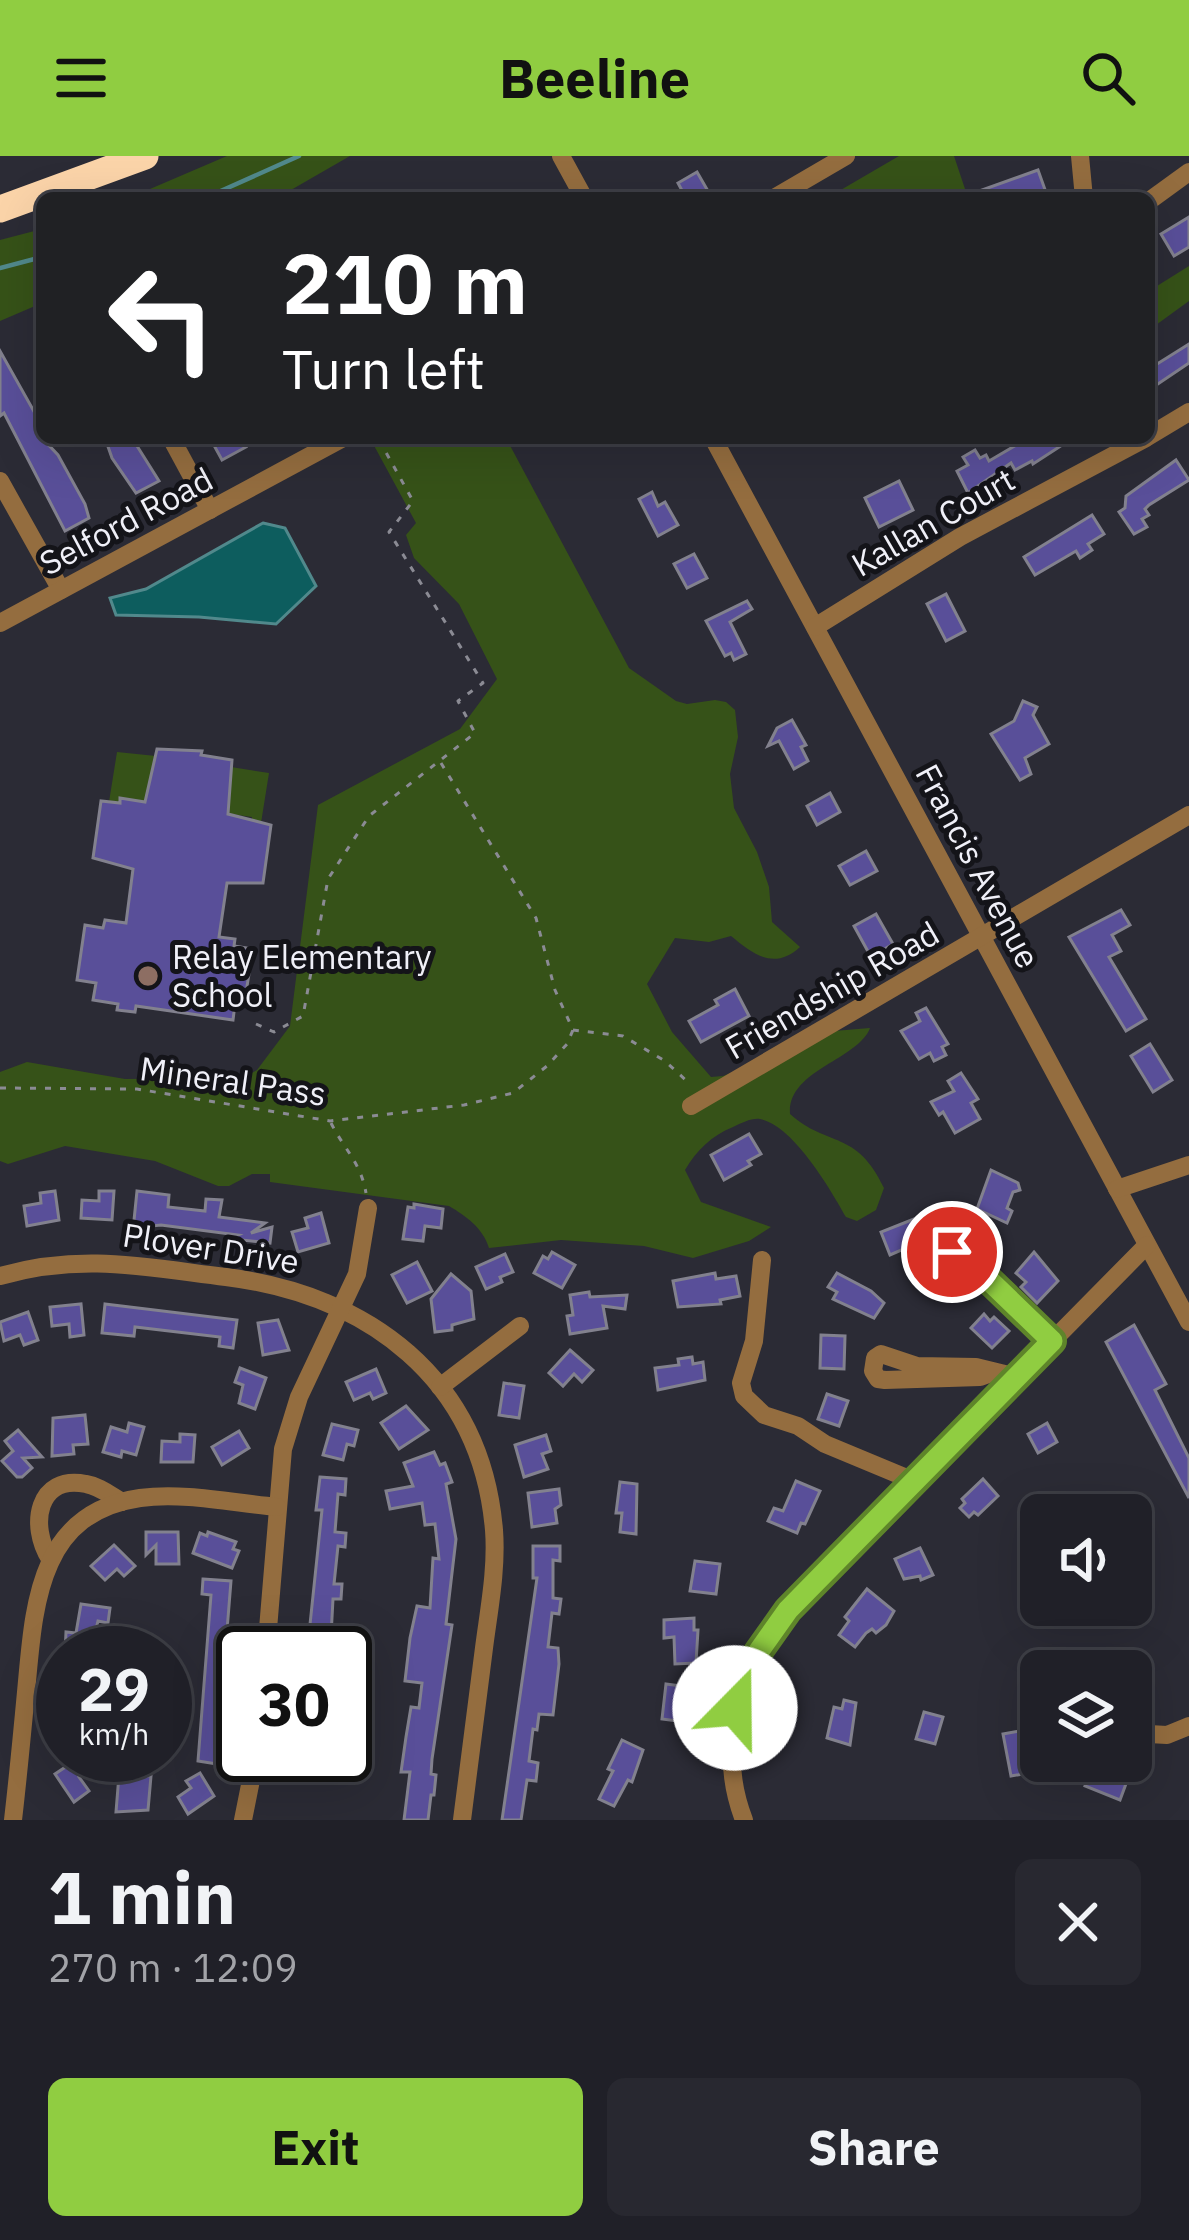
<!DOCTYPE html>
<html lang="en">
<head>
<meta charset="utf-8">
<style>
	:root { --surface:#202028; --page:#282830; --text:#f1f3f6; --muted:#a2a3a8; --line:#3d3e45; --accent:#90cd41 }
	body { margin:0; font-family:"IBM Plex Sans",sans-serif; background:var(--page); color:var(--text); height:100vh; display:flex; flex-direction:column; font-size:45px; white-space:nowrap }
	* { box-sizing:border-box; margin:0 }
	p { font-size:39px; color:var(--muted) }
	.icon { flex:none; width:66px; height:66px; fill:none; stroke:currentColor; stroke-width:2; stroke-linecap:round; stroke-linejoin:round }
	.map { position:relative; height:1664px; overflow:hidden }
	.details { display:flex; flex-direction:column; background:var(--surface); flex:1 }
	.details>* { flex:none }
	.guide { position:absolute; left:36px; top:36px; width:1119px; height:252px; border-radius:18px; box-shadow:0 12px 48px #0002,0 0 0 3px var(--line); background:#202124; color:#fff; overflow:hidden }
	.tools { position:absolute; left:1020px; top:1338px; display:grid; gap:24px }
	.tools a { display:grid; place-items:center; width:132px; height:132px; border-radius:18px; background:var(--surface); box-shadow:0 12px 48px #0002,0 0 0 3px var(--line); font-size:60px }
	.speed { position:absolute; left:36px; top:1470px; display:flex; gap:24px; font-size:60px; font-weight:700; text-align:center }
	.speed>* { display:grid; place-content:center; width:156px; height:156px; border-radius:50%; background:var(--surface); box-shadow:0 12px 48px #0002,0 0 0 3px var(--line); line-height:1 }
	.speed small { font-size:30px; font-weight:400 }
	.speed .limit { border:6px solid #111; border-radius:18px; background:#fff; color:#111 }
	.pin { position:absolute; display:grid; place-items:center; width:102px; height:102px; color:#fff; margin:-51px; border:6px solid #fff; border-radius:50%; box-shadow:0 3px 12px #0007 }
	.me { position:absolute; width:132px; margin:-66px; rotate:22deg; stroke-linejoin:round; filter:drop-shadow(0 0 9px #0008) }
	.turn { display:flex; align-items:center; gap:42px; height:252px; padding:0 48px; font-size:54px }
	.turn .icon { width:156px; height:156px; stroke-width:2.5 }
	.turn b { display:block; font-size:84px; line-height:102px }
	.round { display:grid; place-items:center; flex:none; width:126px; height:126px; border-radius:18px; background:var(--page) }
	.summary { display:flex; align-items:center; justify-content:space-between; height:204px; padding:0 48px }
	h1 { font-size:72px; font-weight:700; line-height:90px }
	.action { display:flex; gap:24px; margin-top:auto; padding:24px 48px }
	.action a { flex:1; height:138px; border-radius:18px; background:var(--accent); color:#111; font-size:48px; font-weight:700; line-height:138px; text-align:center }
	.action a+a { background:var(--page); color:var(--text) }
	header { display:flex; justify-content:space-between; align-items:center; height:156px; padding:0 48px; background:var(--accent); color:#111; font-size:54px; font-weight:700 }
	.map>svg:first-child { display:block }
</style>
</head>
<body>
<header><svg class="icon" aria-label="menu" viewBox="0 0 24 24"><path d="M4 6h16M4 12h16M4 18h16"/></svg>Beeline<svg class="icon" aria-label="search" viewBox="0 0 24 24"><circle cx="10" cy="10" r="6"/><path d="M15 15l6 6"/></svg></header>
<div class="map">
<svg width="1189" height="1664" viewBox="0 0 1189 1664">
	<rect width="100%" height="100%" fill="#2b2b35"/>
	<g fill="#365218">
		<path d="M227 0H350L277 42H129Z"/>
		<path d="M899 0H954L968 42H827Z"/>
		<path d="M42 73V147L0 165V84Z"/>
		<path d="M1189 110V145L1149 174V135Z"/>
		<path d="M374 282H506L629 512 676 545 687 548 715 544 726 546 735 554 738 581 730 618 734 652 757 696 769 731 772 766 800 791C774 815 753 798 731 780L709 786 675 782 647 828 672 876 711 921 723 920 834 875 870 872C858 904 787 914 790 958 828 992 856 973 884 1032L876 1054 857 1065 846 1061C831 1034 793 969 760 963 751 962 742 967 733 971 711 980 697 994 685 1014L701 1046 771 1071 749 1085 693 1102 644 1090 561 1084 489 1092C483 1072 466 1060 449 1050L270 1026V1018H252L229 1030H218L155 1005 65 990 8 1008 0 1005V916L27 906 125 923 225 922 247 920 257 914 290 870 318 649 460 573 497 523 459 448 414 402 406 379 416 367 371 284Z"/>
		<path d="M117 596 156 600 147 633 156 653 142 645 121 642 120 648 109 646Z"/>
		<path d="M231 611 269 617 261 667 252 666V661L231 658 229 663 218 644 230 645Z"/>
	</g>
	<path fill="#0d5d5e" stroke="#51898c" stroke-width="3" d="M263 367 285 372 316 430 276 468 199 461 116 459 110 442 146 433Z"/>
	<g fill="none" stroke-linecap="round" stroke-linejoin="round">
		<g stroke="#51898c" stroke-width="4.5">
			<path d="M205 42 299 0"/>
			<path d="M0 112 42 101"/>
		</g>
	</g>
	<g fill="#594f99" stroke="#82818e" stroke-width="3">
		<path d="M1038 14 1048 42H965V40Z"/>
		<path d="M697 16 712 42H686L678 27Z"/>
		<path d="M1189 61V91L1174 100 1161 78Z"/>
		<path d="M1189 188V207L1149 234V213Z"/>
		<path d="M0 195 41 268 42 282 58 299 85 348 89 362 65 375 4 257 0 260Z"/>
		<path d="M105 282H132L159 325 136 337 112 302Z"/>
		<path d="M210 282H241L246 291 222 304Z"/>
		<path d="M1028 282H1073L1033 308 1032 305 1015 314 1011 307 968 337 957 315 968 309 963 301 975 294 980 302 986 299 989 305Z"/>
		<path d="M1176 304 1189 324 1149 349 1145 353 1149 359 1142 363 1147 371 1134 378 1119 356 1125 352 1126 340Z"/>
		<path d="M899 325 913 354 879 371 865 342Z"/>
		<path d="M652 336 658 350 665 346 678 369 658 380 639 343Z"/>
		<path d="M1092 359 1104 378 1088 388 1092 394 1080 402 1076 395 1035 419 1024 401Z"/>
		<path d="M694 398 707 422 687 432 674 408Z"/>
		<path d="M946 438 965 475 946 485 927 448Z"/>
		<path d="M747 445 752 453 730 466 746 498 734 504 731 497 725 500 706 465Z"/>
		<path d="M1023 545 1037 551 1033 559 1049 588 1025 602 1031 618 1020 624 991 578 1014 565Z"/>
		<path d="M792 564 806 589 801 591 808 605 794 613 779 585 768 590 777 572Z"/>
		<path d="M157 593 202 595 201 599 232 604 228 658 271 669 263 727H227L219 781 235 783 234 790 253 793 244 849 235 848 233 864 136 850 135 856 117 854 118 848 93 844 96 827 77 824 85 769 103 772 105 764 126 767 133 713 93 702 101 645 120 647V642L145 646Z"/>
		<path d="M830 637 840 656 817 669 807 650Z"/>
		<path d="M866 695 877 715 850 729 839 710Z"/>
		<path d="M1121 754 1130 769 1112 779 1121 795 1109 801 1146 863 1126 875 1069 781Z"/>
		<path d="M876 758 893 788 871 801 854 770Z"/>
		<path d="M735 833 749 860 701 886 689 865 718 849 715 844Z"/>
		<path d="M926 852 948 888 942 891 946 899 934 905 930 897 919 903 901 875 920 865 916 857Z"/>
		<path d="M1150 888 1172 924 1153 936 1131 900Z"/>
		<path d="M961 917 978 943 971 947 980 963 955 977 943 956 939 959 931 946 954 935 948 925Z"/>
		<path d="M749 978 761 998 748 1005 751 1009 724 1024 711 999Z"/>
		<path d="M991 1014 1018 1027 1020 1034 1013 1036 1007 1052 1012 1055 1007 1067 977 1053Z"/>
		<path d="M55 1035 59 1064 27 1070 24 1050 41 1047 40 1037Z"/>
		<path d="M99 1035H114L112 1064 81 1062 82 1044 99 1045Z"/>
		<path d="M137 1035 169 1039 168 1051 205 1055 206 1043 222 1044 219 1061 265 1067 251 1077 272 1071 270 1087 242 1084 237 1087 238 1083 231 1082 238 1079 161 1069 151 1070V1076L133 1074Z"/>
		<path d="M414 1048 443 1053 441 1072 425 1070 423 1085 403 1083 408 1051 414 1052Z"/>
		<path d="M321 1057 329 1087 298 1096 292 1076 308 1072 305 1062Z"/>
		<path d="M924 1059 931 1076 918 1082 920 1086 890 1099 881 1076Z"/>
		<path d="M552 1096 575 1109 562 1132 534 1117 543 1100 548 1103Z"/>
		<path d="M1034 1096 1058 1125 1037 1147 1021 1131 1026 1126 1016 1117Z"/>
		<path d="M505 1098 513 1116 500 1121 502 1126 486 1133 476 1111Z"/>
		<path d="M417 1106 432 1135 407 1147 392 1119Z"/>
		<path d="M715 1117 716 1123 736 1120 740 1140 720 1144 721 1148 678 1151 673 1125Z"/>
		<path d="M837 1117 871 1135 884 1147 874 1162 833 1143 837 1136 828 1131Z"/>
		<path d="M451 1118 471 1135 474 1163 452 1169V1174L435 1176 431 1143Z"/>
		<path d="M589 1136 590 1141 627 1139 625 1153 603 1150 607 1172 570 1178 567 1160 573 1159 570 1139Z"/>
		<path d="M81 1148 84 1179 70 1181 69 1168 52 1170 50 1151Z"/>
		<path d="M105 1148 237 1164 233 1192 219 1190 220 1181 135 1171 134 1180 102 1177Z"/>
		<path d="M28 1156 38 1184 24 1189 20 1179 4 1185 0 1166Z"/>
		<path d="M984 1158 990 1165 994 1161 1009 1175 992 1192 971 1172Z"/>
		<path d="M278 1164 289 1194 263 1199 258 1167Z"/>
		<path d="M1134 1169 1166 1228 1155 1234 1189 1302V1342L1106 1186Z"/>
		<path d="M821 1179 845 1180 844 1213 820 1212Z"/>
		<path d="M570 1194 593 1214 582 1226 574 1218 563 1230 549 1217Z"/>
		<path d="M692 1201 693 1208 703 1206 705 1224 658 1234 655 1212 679 1209 678 1203Z"/>
		<path d="M240 1212 266 1222 255 1253 239 1247 243 1229 235 1226Z"/>
		<path d="M376 1213 386 1237 373 1243 370 1237 354 1244 346 1226Z"/>
		<path d="M504 1227 524 1230 519 1262 499 1259Z"/>
		<path d="M827 1238 848 1245 839 1270 818 1263Z"/>
		<path d="M406 1250 428 1274 399 1293 381 1267Z"/>
		<path d="M85 1259 88 1288 73 1289 74 1298 52 1300 53 1262Z"/>
		<path d="M129 1267 144 1271 136 1299 122 1295 121 1301 103 1296 111 1271 127 1276Z"/>
		<path d="M1047 1267 1057 1286 1038 1297 1028 1278Z"/>
		<path d="M332 1268 358 1274 354 1290 347 1288 343 1304 323 1299Z"/>
		<path d="M18 1274 42 1301 23 1302 32 1312 22 1321H17L2 1305 13 1295 5 1285Z"/>
		<path d="M239 1275 249 1292 222 1309 212 1291Z"/>
		<path d="M180 1278 195 1279 193 1306H161L162 1285 180 1286Z"/>
		<path d="M546 1279 551 1295 542 1298 548 1313 524 1321 515 1289Z"/>
		<path d="M434 1296 440 1309 445 1307 452 1326 446 1328 456 1383 446 1468 452 1469 432 1603 431 1618 436 1619 434 1639H431L428 1664H404L410 1616H401L406 1581 411 1551 419 1552 422 1527 405 1525 410 1482 417 1450 430 1452 433 1402 439 1403 435 1368 425 1369 422 1347 390 1353 386 1335 413 1330 404 1307Z"/>
		<path d="M320 1321 346 1323 345 1339 338 1338 335 1376 346 1377 345 1391 338 1390 334 1428H342L341 1443H333L331 1480 339 1481 338 1497H307L322 1354H316Z"/>
		<path d="M983 1323 998 1340 978 1359 974 1356 969 1361 960 1352 965 1347 962 1343Z"/>
		<path d="M796 1325 820 1335 805 1368 801 1367 797 1377 768 1365 774 1352 783 1355Z"/>
		<path d="M620 1326 637 1328 636 1378 620 1376 622 1357H616Z"/>
		<path d="M559 1333 561 1349 555 1353 557 1367 532 1371 528 1337Z"/>
		<path d="M146 1376H178L179 1408H156V1389L146 1399Z"/>
		<path d="M208 1376 236 1386 233 1393 239 1395 232 1412 193 1397 200 1377 207 1380Z"/>
		<path d="M114 1389 135 1410 124 1420 117 1413 105 1424 91 1410Z"/>
		<path d="M533 1390H560V1405L553 1404V1442L561 1443 559 1458 552 1457 548 1491 558 1492 559 1508 553 1559 539 1558 537 1574 533 1573 529 1605 538 1607 536 1625 527 1624 521 1664H502L537 1422H533Z"/>
		<path d="M920 1392 933 1419 921 1424 920 1420 904 1423 895 1403Z"/>
		<path d="M695 1405 720 1408 716 1438 690 1435Z"/>
		<path d="M203 1423 231 1425 223 1524 227 1525 217 1608 198 1605 211 1439 202 1438Z"/>
		<path d="M867 1433 894 1455 886 1469 876 1477 872 1473 866 1477 855 1491 839 1479 849 1465 845 1461Z"/>
		<path d="M81 1448 110 1452 108 1467 98 1465 90 1497H65L66 1476 76 1477Z"/>
		<path d="M694 1462V1474H698L696 1507 675 1508 674 1481 664 1482V1464Z"/>
		<path d="M666 1528 697 1532 693 1567 662 1563Z"/>
		<path d="M844 1544 856 1547 850 1589 827 1582 834 1551 842 1553Z"/>
		<path d="M924 1556 943 1561 935 1588 916 1583Z"/>
		<path d="M1035 1572 1038 1590 1034 1591 1035 1616 1011 1620 1003 1578Z"/>
		<path d="M622 1584 643 1594 632 1626 628 1624 614 1650 599 1643 613 1615 608 1613Z"/>
		<path d="M76 1604 85 1617 79 1621 89 1635 74 1646 55 1618Z"/>
		<path d="M1093 1610 1127 1625 1120 1644 1085 1630Z"/>
		<path d="M200 1617 214 1640 188 1658 178 1641 191 1632 186 1625Z"/>
		<path d="M119 1619 151 1620 148 1654 116 1656Z"/>
	</g>
	<g fill="none" stroke-linecap="round" stroke-linejoin="round">
		<g stroke="#8b8b94" stroke-width="3" stroke-dasharray="6 9" stroke-linecap="butt">
			<path d="M441 607 536 762 555 834 573 874 623 880 665 905 690 928"/>
			<path d="M256 868 274 876 303 860 328 723 369 660 475 577 458 545 483 527 389 376 413 345 378 282"/>
			<path d="M0 932 137 933 330 965 464 949 513 937 547 910 567 888 573 874"/>
			<path d="M331 967C344 993 361 1007 366 1037"/>
		</g>
		<g stroke="#946d3f" stroke-width="18">
			<path d="M561 0 584 42"/>
			<path d="M1080 0 1084 42"/>
			<path d="M774 42 846 0"/>
			<path d="M1149 45 1189 16"/>
			<path d="M1149 280 1189 256"/>
			<path d="M171 282 210 354"/>
			<path d="M713 282 1189 1166"/>
			<path d="M0 325 61 434"/>
			<path d="M0 467 343 282"/>
			<path d="M815 471 960 381 1146 282"/>
			<path d="M691 950 1189 659"/>
			<path d="M1117 1033 1189 1009"/>
			<path d="M939 1097 953 1096 966 1102 1052 1185"/>
			<path d="M762 1104 754 1185 741 1227 744 1240 764 1259 798 1270 825 1288 914 1325"/>
			<path d="M0 1120C82 1097 144 1111 226 1121 368 1139 481 1222 494 1374 497 1413 489 1453 484 1492 477 1549 469 1607 462 1664"/>
			<path d="M994 1216 980 1221 885 1224 878 1223 873 1215 875 1202 881 1198 917 1210 976 1211 1017 1221"/>
			<path d="M440 1231 520 1170"/>
			<path d="M50 1403C29 1370 37 1318 86 1328 99 1330 110 1339 122 1346"/>
			<path d="M266 1497 283 1293 299 1241 357 1118 368 1052"/>
			<path d="M1131 1577 1167 1579 1189 1570"/>
			<path d="M13 1664C18 1621 22 1579 26 1536 34 1453 36 1357 140 1342 184 1336 233 1347 277 1351"/>
			<path d="M243 1664 256 1599"/>
			<path d="M744 1664C715 1589 740 1513 788 1453L1147 1089"/>
		</g>
		<path stroke="#fbd4a9" stroke-width="27" d="M0 53 145 0"/>
	</g>
	<g fill="none" stroke-linecap="round" stroke-linejoin="round">
		<defs>
			<path id="route" d="M735 1552 754 1502 788 1454 1052 1185 966 1102 952 1096"/>
		</defs>
		<use href="#route" stroke="#5e852a" stroke-width="30"/>
		<use href="#route" stroke="#90cd41" stroke-width="21"/>
	</g>
	<circle fill="#8d6e63" stroke="#141419" stroke-width="4.5" cx="148" cy="820" r="12"/>
	<g text-anchor="middle" stroke-width="10" stroke-linejoin="round" paint-order="stroke">
		<g font-size="33" fill="#f0f0f8" stroke="#141419">
			<text transform="translate(126 365) rotate(-28)" y="12">Selford Road</text>
			<text transform="translate(933 366) rotate(-30)" y="12">Kallan Court</text>
			<text transform="translate(978 710) rotate(62)" y="12">Francis Avenue</text>
			<text transform="translate(832 834) rotate(-30)" y="12">Friendship Road</text>
			<text transform="translate(233 925) rotate(8)" y="12">Mineral Pass</text>
			<text transform="translate(211 1092) rotate(9)" y="12">Plover Drive</text>
		</g>
		<g font-size="33" fill="#f0f0f8" stroke="#141419" text-anchor="start">
			<text x="172" y="813">Relay Elementary<tspan x="172" dy="38">School</tspan></text>
		</g>
	</g>
</svg>
<div class="tools">
<a><svg class="icon" aria-label="sound" viewBox="0 0 24 24"><path d="M4 9h4l5-4v14l-5-4H4zM17 9q2 3 0 6"/></svg></a>
<a><svg class="icon" aria-label="layers" viewBox="0 0 24 24"><path d="M12 4l9 5-9 5-9-5zM3 14l9 5 9-5"/></svg></a>
</div>
<div class="speed"><div>29<small>km/h</small></div><div class="limit">30</div></div>
<div class="pin" style="left:952px;top:1096px;background:#d93025"><svg class="icon" aria-label="arrive" viewBox="0 0 24 24"><path d="M6 21V4h12l-3 4 3 4H6"/></svg></div>
<svg class="me" style="left:735px;top:1552px" viewBox="-20 -20 40 40"><circle r="19" fill="#fff"/><path d="M0-13L10 11 0 6-10 11z" fill="#90cd41"/></svg>
<div class="guide">
<div class="turn"><svg class="icon" aria-label="left" viewBox="0 0 24 24"><path d="M17 20v-9H6M10 6l-5 5 5 5"/></svg><div><b>210 m</b>Turn left</div></div>
</div>
</div>
<section class="details">
<div class="summary"><div><h1>1 min</h1><p>270 m · 12:09</p></div><a class="round"><svg class="icon" aria-label="close" viewBox="0 0 24 24"><path d="M6 6l12 12M18 6L6 18"/></svg></a></div>
<div class="action"><a>Exit</a><a>Share</a></div>
</section>
</body>
</html>
